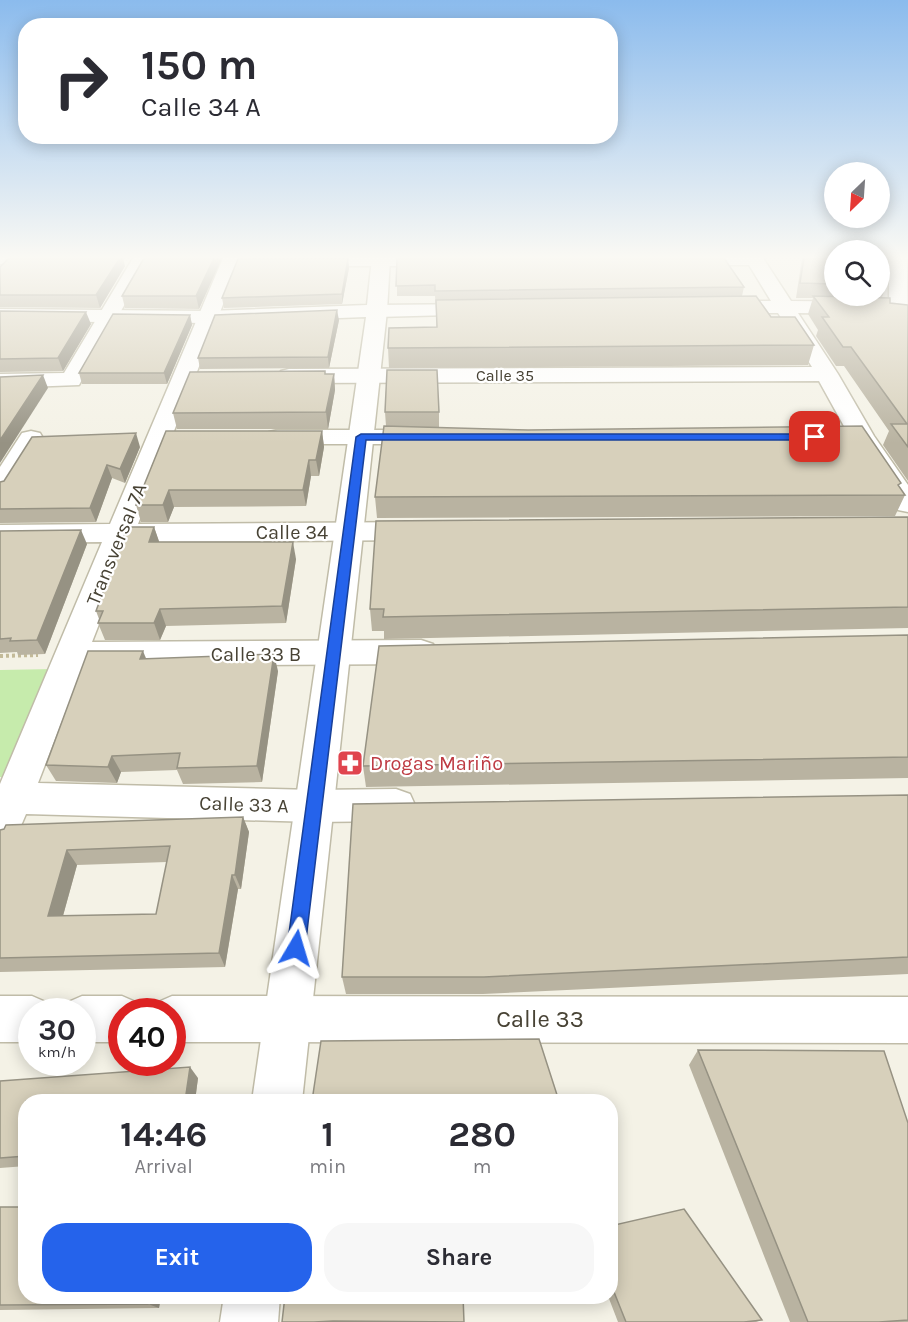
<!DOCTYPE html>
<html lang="en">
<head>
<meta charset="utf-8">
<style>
	:root { --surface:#fff; --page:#f7f7f7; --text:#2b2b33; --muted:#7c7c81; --accent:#2563eb }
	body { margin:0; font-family:Karla,sans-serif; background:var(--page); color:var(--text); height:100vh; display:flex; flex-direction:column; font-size:22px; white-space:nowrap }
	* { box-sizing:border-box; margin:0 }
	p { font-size:20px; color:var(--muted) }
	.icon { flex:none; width:33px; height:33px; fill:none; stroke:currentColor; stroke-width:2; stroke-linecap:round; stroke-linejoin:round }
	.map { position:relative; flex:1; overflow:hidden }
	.drawer { position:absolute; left:18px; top:1094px; width:600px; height:210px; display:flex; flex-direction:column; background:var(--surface); border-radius:24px; box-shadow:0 3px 15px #0003 }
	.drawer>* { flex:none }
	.top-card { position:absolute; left:18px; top:18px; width:600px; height:126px; border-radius:24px; box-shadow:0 3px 15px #0003; background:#fff; color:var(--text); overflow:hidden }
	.needle { width:39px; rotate:205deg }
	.tools { position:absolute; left:824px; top:162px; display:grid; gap:12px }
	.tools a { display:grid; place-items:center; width:66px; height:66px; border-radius:50%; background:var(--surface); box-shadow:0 3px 15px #0003; font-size:30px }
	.speed { position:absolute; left:18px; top:998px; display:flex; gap:12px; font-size:30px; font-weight:700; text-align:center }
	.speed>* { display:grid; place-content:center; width:78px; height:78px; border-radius:50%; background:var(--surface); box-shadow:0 3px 15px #0003; line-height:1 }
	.speed small { font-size:15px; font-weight:400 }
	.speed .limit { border:9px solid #d22; background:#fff; color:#111 }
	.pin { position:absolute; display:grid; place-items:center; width:51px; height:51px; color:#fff; margin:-26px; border-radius:12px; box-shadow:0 3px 9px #0006 }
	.me { position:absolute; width:66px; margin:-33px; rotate:7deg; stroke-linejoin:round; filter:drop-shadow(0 0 4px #0008) }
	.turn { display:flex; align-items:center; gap:21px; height:126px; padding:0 24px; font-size:27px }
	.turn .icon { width:78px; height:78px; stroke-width:2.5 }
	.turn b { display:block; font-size:42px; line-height:51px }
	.eta { display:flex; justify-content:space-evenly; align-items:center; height:102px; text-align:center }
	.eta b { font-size:36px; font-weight:700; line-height:42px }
	.primary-button { display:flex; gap:12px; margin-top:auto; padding:12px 24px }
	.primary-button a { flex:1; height:69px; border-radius:24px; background:var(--accent); color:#fff; font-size:24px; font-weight:700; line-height:69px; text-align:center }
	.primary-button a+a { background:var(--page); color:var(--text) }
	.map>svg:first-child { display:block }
</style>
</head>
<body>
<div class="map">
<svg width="908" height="1322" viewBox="0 0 908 1322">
	<rect width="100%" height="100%" fill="#f4f2e6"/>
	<path fill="#c6ebac" d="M54 669 11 777H0V670Z"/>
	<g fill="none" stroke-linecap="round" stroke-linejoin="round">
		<defs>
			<g id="minor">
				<path d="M0 258H60L61 259 58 263 52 264H0Z"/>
				<path d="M133 258H151L79 385 0 388V374L64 373Z"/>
				<path d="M223 258H241L138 524 420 522 430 525 434 531 430 537 420 540 131 542 92 642 421 640 433 644 437 652 433 660 421 664 83 666 38 783 314 790 396 789 410 794 415 805 410 816 396 821 314 822 26 814 14 842 0 847V784L102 542 0 543V525L110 524Z"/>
				<path d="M296 258H448L450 261 447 265 441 266H303L297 265 294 261Z"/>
				<path d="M673 258H763L791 301 889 302V258H907L908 323 901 321 894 314 798 313 838 374 874 436 908 485V512L898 510 894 504 850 437 819 381 289 383 281 381 278 376 281 371 289 369 812 367 778 313H718L711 311 708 307 711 303 718 301H771L749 265H681L675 264 672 260Z"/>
				<path d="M480 304 487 306 490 310 487 314 377 317 370 315 367 311 370 307 377 305Z"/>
				<path d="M278 430H428L437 432 440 437 437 442 428 444H278L269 442 266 437 269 432Z"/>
				<path d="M31 431 40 433 43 438 9 494 0 496V467L22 433Z"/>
				<path d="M0 996H32L48 1003 52 1011H32V1042H0Z"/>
				<path d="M82 996H122L138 1003 142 1011H122V1042H82V1011H62L66 1003Z"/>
				<path d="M172 996 908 997V1043L172 1042V1011H152L156 1003Z"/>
			</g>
			<g id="tertiary">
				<path d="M372 258H390L387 311 302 1101H252L366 317 208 323 0 321V309L208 311 367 305Z"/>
				<path d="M224 1296H280L278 1322H220Z"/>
			</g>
		</defs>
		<use href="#minor" stroke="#c0bca8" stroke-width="3"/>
		<use href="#tertiary" stroke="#c0bca8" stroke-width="3"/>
		<path stroke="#c3ba98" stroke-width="4" stroke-dasharray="3 3" stroke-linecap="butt" d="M0 656 38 655"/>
		<use href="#minor" fill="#fff" fill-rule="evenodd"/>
		<use href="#tertiary" fill="#fff" fill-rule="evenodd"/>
	</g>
	<g fill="#b9b3a1" fill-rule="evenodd">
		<path d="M222 258 199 309 125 308 122 296Z"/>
		<path d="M348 258 349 268 342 304 224 308 222 298Z"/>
		<path d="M397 258 744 287 742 296 771 317 814 345 808 365 389 368 388 348 437 327 435 296H397Z"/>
		<path d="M802 258H834V296H879V258L887 285 882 297 890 303 908 305V481L883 445 889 431 844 366H836L816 336 818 330 808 314 813 298H796Z"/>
		<path d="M125 266 100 308 0 307V267Z"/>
		<path d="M0 311 91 324 63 371 0 372Z"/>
		<path d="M190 315 192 325 167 384H82L79 373Z"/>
		<path d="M339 320 329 368 200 369 198 358Z"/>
		<path d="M325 371V374H334L335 390 328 429H177L173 413Z"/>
		<path d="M385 412H439V428L900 487 905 495 895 516 377 518 375 497 386 426Z"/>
		<path d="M166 431H322L324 447 319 476H311L306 506 174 507 168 522H141L136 505Z"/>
		<path d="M140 447 125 483 112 478 96 522 0 523V482Z"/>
		<path d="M908 517V628L384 639V631H372L370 609Z"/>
		<path d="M154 527 159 542 296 559 286 623 166 626 160 640H105L98 623 99 619 96 611Z"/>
		<path d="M0 531 87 544 45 654 18 655 17 652 0 653Z"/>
		<path d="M908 635V778L366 787 363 766Z"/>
		<path d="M146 658 278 671 262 782 183 784 177 770 121 772 117 783 56 781 46 765Z"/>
		<path d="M908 795V974L483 994H346L342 977Z"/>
		<path d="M243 817 249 832 241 889H238L225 967 0 972V830ZM167 862 156 914 63 916 77 865Z"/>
		<path d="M698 1050 908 1123V1322H790L689 1065Z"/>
		<path d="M198 1078 195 1101H26V1166L0 1168V1081Z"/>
		<path d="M0 1207 161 1296 159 1308 0 1310Z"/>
		<path d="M610 1226 762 1320 756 1322H618L608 1296H610Z"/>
		<path d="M285 1296 464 1322H282Z"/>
	</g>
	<g fill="#969283">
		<path d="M120 258H123L125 266 100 308 96 295Z"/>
		<path d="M214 258H222L199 309 196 296Z"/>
		<path d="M348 258 349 268 342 304V294Z"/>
		<path d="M337 310 339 320 329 368 328 357Z"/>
		<path d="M86 312 91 324 63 371 58 358Z"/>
		<path d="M190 315 192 325 167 384 164 373Z"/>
		<path d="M334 374 335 390 328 429 326 412Z"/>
		<path d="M43 375 48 388 0 463V440Z"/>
		<path d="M322 431 324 447 319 476 316 460Z"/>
		<path d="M136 433 140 447 125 483 120 469Z"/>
		<path d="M309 460 311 476 306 506 303 490Z"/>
		<path d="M107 465 112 478 96 522 90 508Z"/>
		<path d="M169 490 174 507 168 522 163 505Z"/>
		<path d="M154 527 160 544 149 542Z"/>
		<path d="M81 530 87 544 45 654 37 640Z"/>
		<path d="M293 542 296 559 286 623 282 606Z"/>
		<path d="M160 609 166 626 160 640 154 623Z"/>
		<path d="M143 651 150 668 140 659Z"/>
		<path d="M274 654 278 671 262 782 257 766Z"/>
		<path d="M112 756 121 772 117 783 108 767Z"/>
		<path d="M243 817 249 832 241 889 235 875Z"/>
		<path d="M67 850 77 865 59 930 48 916Z"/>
		<path d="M232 875 238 889 225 967 219 953Z"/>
		<path d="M190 1067 198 1078 195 1101H185Z"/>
		<path d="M149 1296H161L159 1308 148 1304Z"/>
	</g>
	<g fill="#d7d0bb" stroke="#969283" stroke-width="1.5" fill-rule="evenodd">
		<path d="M9 258H120L96 295H0V267Z"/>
		<path d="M144 258H214L196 296H122Z"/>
		<path d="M348 258 342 294 222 298 238 259Z"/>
		<path d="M397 258H724L744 287 435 291V285L396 286Z"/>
		<path d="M804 258H834V284L800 283Z"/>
		<path d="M879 258H885L887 285H879Z"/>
		<path d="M756 296 771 317H795L814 345 388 348 389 328 437 327 436 300Z"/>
		<path d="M813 296 890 298V303L908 305V447L891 424H907L851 347H843L822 317H829Z"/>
		<path d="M337 310 328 357 198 358 215 315Z"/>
		<path d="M0 311 86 312 58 358 0 359Z"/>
		<path d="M113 314 190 315 164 373H79Z"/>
		<path d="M387 370H437L439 412H385Z"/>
		<path d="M325 371V374H334L326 412 173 413 190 372Z"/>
		<path d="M43 375 0 440V377Z"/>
		<path d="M384 426 528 430 862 426 901 483 898 485 905 495 375 497Z"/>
		<path d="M166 431H322L316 460H309L303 490H169L163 505H136Z"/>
		<path d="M136 433 120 469 107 465 90 508 0 509V482L4 481 32 437Z"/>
		<path d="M908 517V607L383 617 384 609H370L376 521Z"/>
		<path d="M127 527H154L149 542H293L282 606 160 609 154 623H98L103 611H96Z"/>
		<path d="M81 530 37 640 10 641 11 638 0 639V531Z"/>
		<path d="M908 635V757L363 766 379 646Z"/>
		<path d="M88 651H143L140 659 274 654 257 766 177 768 180 753 112 756 108 767 46 765Z"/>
		<path d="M908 795V957L484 977H342L353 804Z"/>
		<path d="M243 817 235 875H232L219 953 0 958V830L4 829 6 825ZM170 846 156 914 48 916 67 850Z"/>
		<path d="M539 1039 559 1101H312L321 1041Z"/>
		<path d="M698 1050 884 1051 908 1123V1320L879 1322H808Z"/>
		<path d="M190 1067 185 1101H26V1156L0 1158V1081Z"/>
		<path d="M0 1207H26V1296H149L148 1304 0 1305Z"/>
		<path d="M684 1209 762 1320 744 1322H626L610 1282V1226Z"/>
		<path d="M285 1296H463L464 1322 333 1321 314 1322H282Z"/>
	</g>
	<linearGradient id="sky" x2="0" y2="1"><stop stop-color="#8bbbed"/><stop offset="0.58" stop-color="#faf9f4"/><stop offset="1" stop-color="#faf9f4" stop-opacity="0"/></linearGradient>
	<rect width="908" height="443" fill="url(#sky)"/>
	<path fill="#2563eb" stroke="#184099" stroke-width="1.5" d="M361 434H815L820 437 815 440H366L305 948 302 954 296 957 290 954 287 948 356 437Z"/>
	<defs>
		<symbol id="pharmacy-square" viewBox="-11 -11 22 22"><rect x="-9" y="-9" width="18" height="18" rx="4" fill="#e0444e" stroke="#fff"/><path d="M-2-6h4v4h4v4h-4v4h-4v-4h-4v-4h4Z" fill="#fff"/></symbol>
	</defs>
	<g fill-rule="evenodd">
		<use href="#pharmacy-square" x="335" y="748" width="30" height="30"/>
	</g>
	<g text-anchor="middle" stroke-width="4.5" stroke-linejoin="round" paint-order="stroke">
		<g font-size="16" fill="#484335" stroke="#fff">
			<text x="505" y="381">Calle 35</text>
		</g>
		<g font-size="20" fill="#484335" stroke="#fff">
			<text x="292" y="539">Calle 34</text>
			<text transform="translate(116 544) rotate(-68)" y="7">Transversal 7A</text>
			<text x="256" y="661">Calle 33 B</text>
			<text transform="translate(244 804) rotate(2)" y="7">Calle 33 A</text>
		</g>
		<g font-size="20" fill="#be3a42" stroke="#fff" text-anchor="start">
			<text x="370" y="770">Drogas Mariño</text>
		</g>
		<g font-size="24" fill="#484335" stroke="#fff">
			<text x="540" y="1027">Calle 33</text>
		</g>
	</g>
</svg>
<div class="tools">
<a><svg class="needle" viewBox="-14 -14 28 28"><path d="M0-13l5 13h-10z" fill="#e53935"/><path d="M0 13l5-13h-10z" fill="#7c7c81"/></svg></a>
<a><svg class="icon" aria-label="search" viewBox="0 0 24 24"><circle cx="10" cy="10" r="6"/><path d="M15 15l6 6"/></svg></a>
</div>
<div class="speed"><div>30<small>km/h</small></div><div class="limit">40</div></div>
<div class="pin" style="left:815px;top:437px;background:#d93025"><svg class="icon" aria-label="arrive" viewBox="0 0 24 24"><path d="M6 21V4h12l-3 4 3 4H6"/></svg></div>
<svg class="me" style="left:296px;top:948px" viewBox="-20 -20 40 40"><path d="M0-17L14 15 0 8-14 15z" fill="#2563eb" stroke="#fff" stroke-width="4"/></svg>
<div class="top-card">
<div class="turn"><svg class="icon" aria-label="right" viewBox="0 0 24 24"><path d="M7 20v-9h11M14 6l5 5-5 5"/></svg><div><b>150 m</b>Calle 34 A</div></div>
</div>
<section class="drawer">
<div class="eta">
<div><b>14:46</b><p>Arrival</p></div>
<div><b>1</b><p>min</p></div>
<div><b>280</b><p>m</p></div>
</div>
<div class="primary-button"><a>Exit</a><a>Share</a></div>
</section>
</div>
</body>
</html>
